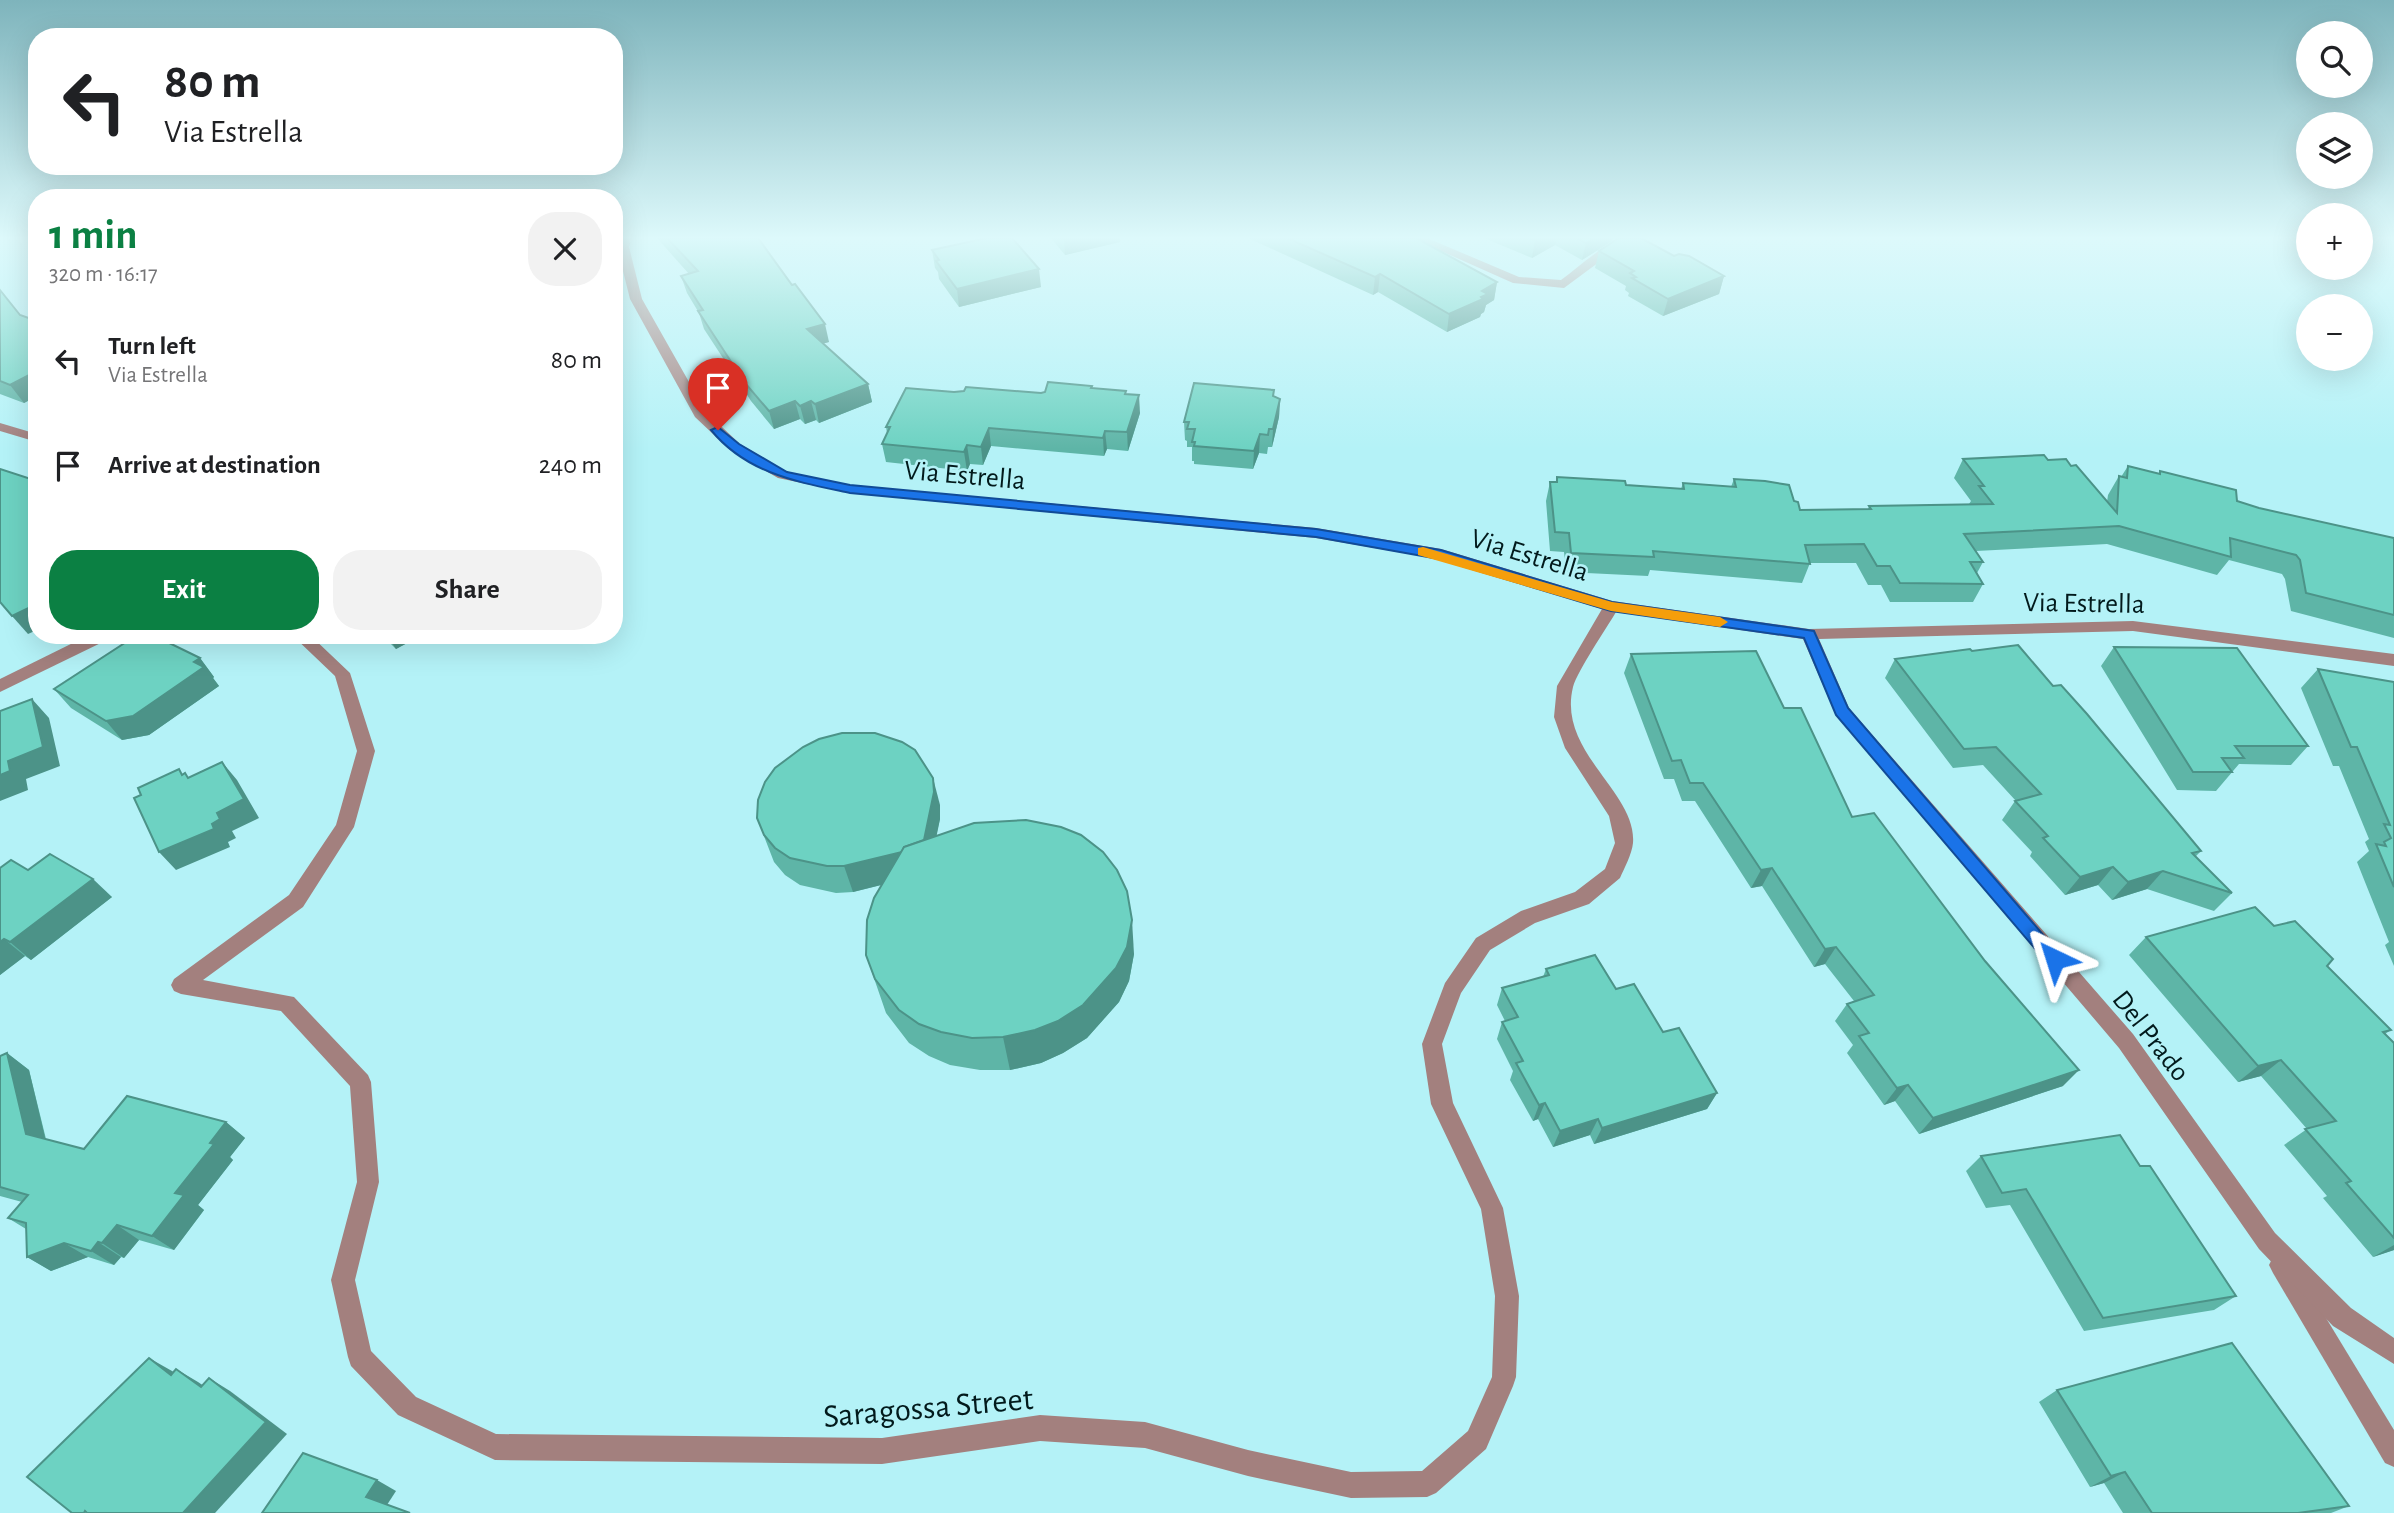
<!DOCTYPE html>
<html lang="en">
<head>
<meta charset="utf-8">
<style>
	:root { --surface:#fff; --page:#f2f2f2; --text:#202124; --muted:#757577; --accent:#0b8043 }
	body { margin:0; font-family:"Alegreya Sans",sans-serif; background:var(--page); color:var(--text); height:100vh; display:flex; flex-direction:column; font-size:26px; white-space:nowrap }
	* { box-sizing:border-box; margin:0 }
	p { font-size:23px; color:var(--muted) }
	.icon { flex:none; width:38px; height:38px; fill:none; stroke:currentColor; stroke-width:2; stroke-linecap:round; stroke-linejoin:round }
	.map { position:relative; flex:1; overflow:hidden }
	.panel { position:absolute; left:28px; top:189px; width:595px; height:455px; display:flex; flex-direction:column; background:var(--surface); border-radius:28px; box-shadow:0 7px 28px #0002 }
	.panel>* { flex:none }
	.hud { position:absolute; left:28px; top:28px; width:595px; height:147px; border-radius:28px; box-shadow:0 7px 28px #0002; background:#fff; color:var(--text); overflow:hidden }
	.tools { position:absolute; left:2296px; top:21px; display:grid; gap:14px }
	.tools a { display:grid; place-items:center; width:77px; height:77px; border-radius:50%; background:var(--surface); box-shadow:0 7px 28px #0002; font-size:35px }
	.pin { position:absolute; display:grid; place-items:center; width:60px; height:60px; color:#fff; margin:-72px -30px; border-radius:50% 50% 50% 0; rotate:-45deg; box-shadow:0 0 7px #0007 }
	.pin .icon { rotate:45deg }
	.me { position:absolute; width:77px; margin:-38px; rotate:319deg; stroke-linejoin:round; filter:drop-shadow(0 0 5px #0008) }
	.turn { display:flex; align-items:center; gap:24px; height:147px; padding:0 21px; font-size:32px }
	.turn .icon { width:91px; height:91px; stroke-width:2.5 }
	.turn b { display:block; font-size:49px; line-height:60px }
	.round { display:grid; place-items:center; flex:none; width:74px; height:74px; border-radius:28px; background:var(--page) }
	.head { display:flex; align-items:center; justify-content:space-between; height:119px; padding:0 21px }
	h1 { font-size:42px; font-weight:700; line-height:52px; color:var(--accent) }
	.action { display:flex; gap:14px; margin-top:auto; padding:14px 21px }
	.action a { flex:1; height:80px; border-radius:28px; background:var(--accent); color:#fff; font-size:28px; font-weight:700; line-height:80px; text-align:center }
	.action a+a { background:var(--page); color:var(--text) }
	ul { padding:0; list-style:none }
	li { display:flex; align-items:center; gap:21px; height:105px; padding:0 21px }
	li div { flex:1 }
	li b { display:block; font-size:26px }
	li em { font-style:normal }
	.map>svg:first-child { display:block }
</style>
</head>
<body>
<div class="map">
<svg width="2394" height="1513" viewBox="0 0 2394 1513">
	<rect width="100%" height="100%" fill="#b4f2f7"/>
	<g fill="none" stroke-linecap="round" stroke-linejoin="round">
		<path fill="#a3807e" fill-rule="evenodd" d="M2281 1253 2289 1257 2394 1430V1467L2385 1463 2273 1273 2269 1265 2273 1257Z"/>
		<g fill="#a3807e" fill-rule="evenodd">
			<path d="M620 238H631L629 247 642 299 706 412 740 444 787 472 850 485 1316 528 1441 549 1612 601 1809 629 2133 621 2394 654V666L2133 631 1819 639 1849 708 2133 1034 2275 1233 2351 1308 2394 1338V1364L2333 1326 2259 1249 2119 1048 1836 715 1803 639 1616 612C1606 629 1578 670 1573 687 1557 752 1637 792 1633 843 1632 854 1624 869 1620 878L1589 904 1535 923 1490 950 1461 993 1442 1044 1453 1103 1503 1208 1519 1296 1516 1377 1513 1386 1486 1449 1436 1493 1427 1497 1351 1498 1248 1476 1145 1448 1040 1441 882 1464 495 1460 398 1415 351 1366 348 1357 331 1280 357 1182 350 1086 281 1011 181 994 174 991 171 985 174 979 289 895 336 825 357 751 335 676 292 635H310L350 673 375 751 354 827 303 907 203 980 294 997 368 1075 371 1082 379 1182 355 1280 371 1351 416 1397 496 1434 882 1438 1040 1415 1145 1422 1248 1450 1351 1472 1422 1471 1468 1431 1492 1377 1495 1296 1481 1209 1431 1104 1422 1044 1445 983 1476 938 1521 911 1575 892 1605 869 1615 843 1609 816 1565 748 1554 717 1557 686 1602 609 1439 559 1316 538 850 493 778 478 730 450 695 417 630 299 617 247Z"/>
			<path d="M1412 238H1427L1519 277 1561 280C1586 262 1610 235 1642 238L1618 248 1564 288 1513 283Z"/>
			<path d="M0 423 37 434V442L0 431Z"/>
			<path d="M89 635H111L109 639 0 692V679Z"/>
		</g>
	</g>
	<g fill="#5eb5a7">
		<path d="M657 238H758L829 342 823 343 868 384 872 402 819 423 816 420 805 424 800 419 774 429 751 401 704 329 699 313 687 293 681 276 689 274Z"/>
		<path d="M1051 238H1120V242L1065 255Z"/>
		<path d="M1248 238H1416L1497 282 1494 300 1486 305 1484 312 1481 314 1480 317 1447 332 1378 292 1373 295Z"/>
		<path d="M1484 238H1613L1612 241 1582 260 1555 245 1532 258Z"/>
		<path d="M932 250 1041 287 959 307 939 279 938 272 935 268Z"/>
		<path d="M1599 251 1674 256 1724 276 1719 294 1663 316 1628 296 1629 293 1625 290 1626 286 1595 268Z"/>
		<path d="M0 290 20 315 37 321V396L24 403 0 394Z"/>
		<path d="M1092 388 1126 391V394L1140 413 1128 451 1107 449 1104 456 991 446 983 465 970 464 967 471 886 462 882 444 887 433 886 427 954 392 1041 393Z"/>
		<path d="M1273 396 1280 399 1279 417 1272 447H1268L1267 454 1259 453 1253 469 1194 464V461H1192V447H1187V441L1185 440 1184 422Z"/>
		<path d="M1963 459 2048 460 2107 502 2108 495 2119 476 2121 477 2128 466 2158 474 2160 471 2237 501 2259 508 2394 538V638L2291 611 2285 579 2282 574 2229 560 2217 575 2107 544 1976 551 1983 562 1977 573 1983 584 1973 602H1890L1881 585H1868L1856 563H1810L1802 583 1650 570 1648 576 1566 572 1564 552 1550 551 1546 501 1550 482H1556L1557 477 1626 485 1681 489 1683 483 1731 487 1734 479 1794 501 1800 510 1868 509 1869 506 1969 504 1971 501 1954 478Z"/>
		<path d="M382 635H422L396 649Z"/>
		<path d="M2114 647 2308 746 2291 765 2239 764 2216 791 2177 790 2101 666Z"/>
		<path d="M1972 651 2053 686 2201 851 2195 857 2232 893 2214 911 2147 889 2112 900 2098 885 2065 895 2030 856 2032 852 2002 820 2015 801H2016L1983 765 1953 768 1885 678 1895 659Z"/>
		<path d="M1631 654 1784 708 1852 817 2063 1086 1919 1134 1895 1101 1884 1105 1847 1053 1853 1045 1835 1021 1847 1004 1854 1001 1825 964 1814 967 1762 886 1751 888 1695 801H1682L1674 779H1664L1624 673Z"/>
		<path d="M200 658 214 677 213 678 219 686 149 735 122 740 71 708 54 689Z"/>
		<path d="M2318 669 2394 682V966L2385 945 2389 942 2357 862 2369 851 2365 842 2369 839 2339 766H2333L2301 688Z"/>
		<path d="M940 805V819L936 836 1134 954 1129 981 1119 1002 1087 1038 1063 1053 1041 1063 1010 1070H980L950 1065 929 1056 909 1043 886 1013 866 955 881 885 853 892 836 893 800 885 785 875 774 862 757 818Z"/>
		<path d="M0 868 28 870 112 897 31 960 25 956 0 975Z"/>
		<path d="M2274 926 2327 966 2391 1030 2385 1034 2394 1043V1250L2373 1257 2323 1198 2327 1196 2284 1145 2307 1129 2261 1076 2238 1082 2129 955 2146 937Z"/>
		<path d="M1546 969 1616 989 1663 1032 1717 1093 1707 1109 1594 1144 1590 1135 1553 1147 1538 1119 1533 1121 1510 1080 1513 1071 1497 1039 1502 1022 1505 1021 1497 1005 1502 988 1543 977Z"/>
		<path d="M7 1053 29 1070 46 1139 84 1149 226 1122 245 1138 230 1157 233 1160 198 1205 204 1210 174 1250 139 1240 124 1258 121 1257 114 1265 88 1257 51 1271 27 1257 26 1229 8 1218 22 1202 0 1196V1056Z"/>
		<path d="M1981 1156 2140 1166 2236 1296 2214 1310 2084 1331 2010 1205 1986 1208 1966 1171Z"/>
		<path d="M2057 1390 2349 1506 2331 1513H2123L2104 1483 2090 1487 2039 1402Z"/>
	</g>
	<g fill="#4c9388">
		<path d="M1064 238H1120V242L1065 255Z"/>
		<path d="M1540 238H1557L1555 245 1532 258 1535 240Z"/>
		<path d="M1594 238H1613L1612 241 1582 260 1586 243Z"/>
		<path d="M1039 269 1041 287 959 307 957 289Z"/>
		<path d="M1380 274 1378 292 1373 295 1375 277Z"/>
		<path d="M1724 276 1719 294 1663 316 1668 299Z"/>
		<path d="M1497 282 1494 300 1486 305 1484 312 1481 314 1480 317 1447 332 1449 314 1482 291Z"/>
		<path d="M825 324 829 342 811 347 807 329Z"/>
		<path d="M37 371V396L24 403 10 385Z"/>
		<path d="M868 384 872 402 819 423 815 404Z"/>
		<path d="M1139 395 1140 413 1128 451 1127 432Z"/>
		<path d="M1280 399 1279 417 1272 447 1273 429Z"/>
		<path d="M795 401 800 419 774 429 769 411Z"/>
		<path d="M811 401 816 420 805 424 800 406Z"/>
		<path d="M989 428 991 446 983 465 981 447Z"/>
		<path d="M1105 431 1107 449 1104 456 1103 438Z"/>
		<path d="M1260 434 1259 453 1253 469 1254 451Z"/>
		<path d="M967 445 970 464 967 471 964 452Z"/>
		<path d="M37 604V630L28 634 12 616Z"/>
		<path d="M387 635H422L396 649Z"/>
		<path d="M433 635H451L437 642Z"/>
		<path d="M200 658 214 677 213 678 219 686 149 735 122 740 106 721Z"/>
		<path d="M32 699 49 718 60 766 26 779 28 790 0 801V775L8 761Z"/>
		<path d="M222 762 237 780 259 818 232 831 236 838 228 842 230 847 176 870 159 852 217 813Z"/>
		<path d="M933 778 940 805V819L929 873 853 892 844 866Z"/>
		<path d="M2113 867 2098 885 2065 895 2080 877Z"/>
		<path d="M1772 868 1762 886 1751 888 1761 870Z"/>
		<path d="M2163 871 2147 889 2112 900 2128 882Z"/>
		<path d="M93 879 112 897 31 960 10 942Z"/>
		<path d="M1132 920 1134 954 1129 981 1119 1002 1087 1038 1063 1053 1041 1063 1010 1070 1003 1037Z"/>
		<path d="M4 939 25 956 0 975V942Z"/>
		<path d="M1836 947 1825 964 1814 967 1825 949Z"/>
		<path d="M7 1053 29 1070 48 1150 26 1134Z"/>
		<path d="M2281 1060 2261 1076 2238 1082 2258 1066Z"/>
		<path d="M2079 1070 2063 1086 1919 1134 1933 1118Z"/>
		<path d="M1908 1085 1895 1101 1884 1105 1897 1088Z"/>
		<path d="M1717 1093 1707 1109 1594 1144 1602 1128Z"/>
		<path d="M1545 1103 1538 1119 1533 1121 1539 1105Z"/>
		<path d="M1598 1119 1590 1135 1553 1147 1560 1131Z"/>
		<path d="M226 1122 245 1138 230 1157 233 1160 198 1205 204 1210 174 1250 152 1236 175 1193 210 1143Z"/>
		<path d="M117 1225 139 1240 124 1258 102 1243Z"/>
		<path d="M98 1242 121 1257 114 1265 91 1251Z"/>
		<path d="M64 1243 88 1257 51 1271 27 1257Z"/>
		<path d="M2394 1245V1250L2373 1257Z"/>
		<path d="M149 1358 172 1371 193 1387 171 1375Z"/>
		<path d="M176 1369 198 1382 223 1399 201 1387Z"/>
		<path d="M209 1378 230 1391 287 1434 215 1513H183Z"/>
		<path d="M2125 1472 2104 1483 2090 1487 2111 1476Z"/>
		<path d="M377 1480 396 1491 385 1508 366 1497Z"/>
	</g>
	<g fill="#6dd2c2" stroke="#4c9388" stroke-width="2">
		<path d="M667 238H758L792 285 795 284 825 324 807 329 868 384 815 404 811 401 800 406 795 401 769 411 745 383 698 311 703 310 681 276 698 271Z"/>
		<path d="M987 238H1012L1039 269 957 289 936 261 939 260 932 250Z"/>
		<path d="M1287 238H1416L1497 282 1482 291 1488 294 1481 297 1483 299 1449 314 1380 274 1375 277Z"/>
		<path d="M1528 238H1540L1535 240Z"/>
		<path d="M1577 238H1594L1586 243Z"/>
		<path d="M1619 238H1641L1674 256 1679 254 1689 256 1724 276 1668 299 1632 278 1636 277 1630 273 1634 271 1599 251Z"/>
		<path d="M0 290 20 315 37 321V371L10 385 0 381Z"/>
		<path d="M1048 382 1092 386 1091 388 1126 391 1125 394 1139 395 1127 432 1105 431 1103 438 989 428 981 447 967 445 964 452 882 444 890 427H886L906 388 954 392 964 391 966 387 1041 393 1045 392Z"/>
		<path d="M1194 383 1274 390 1273 396 1280 399 1273 429H1269L1268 435 1260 434 1254 451 1194 446 1195 442H1192L1195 429H1187L1189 422H1184Z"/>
		<path d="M2044 455 2048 460 2066 459 2071 466 2076 465 2117 513 2119 476 2127 478 2128 466 2160 474V471L2236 490 2237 501 2259 508 2394 538V615L2306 593 2300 560 2296 555 2230 538 2231 557 2119 526 1964 534 1983 562H1970L1983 584 1900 583 1890 566H1877L1864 544 1805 545 1810 564 1653 551 1654 557 1571 553 1569 533 1555 532 1550 482H1557V477L1625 481 1626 485 1684 489 1683 483 1736 487 1734 479 1765 481 1789 485 1794 501 1798 502 1800 510 1871 509 1869 506 1993 504 1979 486H1984L1963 459Z"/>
		<path d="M0 469 37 481V604L12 616 0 602Z"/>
		<path d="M137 635H153L200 658 194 662 204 667 133 716 106 721 54 689Z"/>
		<path d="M2018 645 2053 686 2061 685 2087 714 2201 851 2192 853 2232 893 2163 871 2128 882 2113 867 2080 877 2043 838 2048 836 2015 801 2041 794 1996 747 1964 749 1895 659 1970 649 1972 651Z"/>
		<path d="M2114 647 2237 648 2308 746H2235L2244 758H2222L2232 772H2193Z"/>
		<path d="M1756 651 1784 708H1801L1852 817 1874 813 1985 961 2079 1070 1933 1118 1908 1085 1897 1088 1859 1036 1869 1033 1847 1004 1874 995 1836 947 1825 949 1772 868 1761 870 1703 783H1690L1681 760 1672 761 1631 654Z"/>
		<path d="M2318 669 2394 682V887L2376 844 2386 846 2384 842 2391 838 2384 824 2390 825 2357 747H2351Z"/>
		<path d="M32 699 43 747 8 761 10 771 0 775V711Z"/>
		<path d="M842 733H875L902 742 915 750 933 778 934 792 924 840 904 847 902 852 844 866H827L790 858 775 848 764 835 757 818 758 800 765 782 775 768 803 747 819 739Z"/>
		<path d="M222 762 244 799 217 813 220 819 212 824 214 829 159 852 134 798 141 795 138 788 179 769 182 775 185 773 188 778Z"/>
		<path d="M1026 820 1061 827 1081 835 1103 852 1117 870 1127 891 1132 920 1127 947 1116 968 1083 1005 1058 1021 1035 1030 1003 1037 972 1038 941 1032 919 1024 899 1010 875 979 866 955 867 920 874 898 904 847 974 823Z"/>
		<path d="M50 854 93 879 10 942 4 939 0 942V868L11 860 28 870Z"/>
		<path d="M2255 907 2274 926 2295 921 2333 959 2327 966 2391 1030 2383 1032 2394 1043V1238L2346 1183 2351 1181 2305 1129 2336 1121 2281 1060 2258 1066 2146 937Z"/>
		<path d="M1595 955 1616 989 1634 984 1663 1032 1679 1028 1717 1093 1602 1128 1598 1119 1560 1131 1545 1103 1539 1105 1516 1063 1523 1061 1502 1022 1518 1017 1502 988 1549 975 1546 969Z"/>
		<path d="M7 1053 26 1134 84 1149 127 1096 226 1122 210 1143 214 1144 175 1193 184 1195 152 1236 117 1225 102 1243 98 1242 91 1251 64 1243 27 1257 26 1223 8 1218 28 1195 0 1187V1056Z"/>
		<path d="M2120 1135 2140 1166H2150L2236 1296 2103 1318 2026 1189 2002 1193 1981 1156Z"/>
		<path d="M2232 1343 2349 1506 2298 1513H2152L2125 1472 2111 1476 2057 1390Z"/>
		<path d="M149 1358 171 1375 176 1369 201 1387 209 1378 266 1422 183 1513H87L85 1511 84 1513H72L27 1477Z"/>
		<path d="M303 1453 377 1480 366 1497 410 1513H262Z"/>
	</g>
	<linearGradient id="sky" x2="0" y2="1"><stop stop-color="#7eb4bc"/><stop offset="0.53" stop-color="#ddf9fb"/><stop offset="1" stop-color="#ddf9fb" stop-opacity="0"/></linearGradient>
	<rect width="2394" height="449" fill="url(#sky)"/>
	<path fill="#1a73e8" stroke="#114b97" stroke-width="2" d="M718 427 739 444 787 472 850 485 1316 529 1441 550 1612 602 1814 631 1848 708 2064 959 2061 964 2055 966 2048 964 1836 715 1804 638 1611 611 1439 559 1316 537 850 493C798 482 747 474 711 430Z"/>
	<path fill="#f59e0b" d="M1423 547 1612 602 1720 617 1728 622 1720 627 1611 611 1418 555V548Z"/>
	<g text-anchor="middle" stroke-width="5" stroke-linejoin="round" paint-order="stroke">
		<g font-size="28" fill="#021a1c" stroke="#b4f2f7">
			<text transform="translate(965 474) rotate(5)" y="10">Via Estrella</text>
			<text transform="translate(1530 554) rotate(17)" y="10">Via Estrella</text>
			<text transform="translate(2084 602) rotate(1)" y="10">Via Estrella</text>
			<text transform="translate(2152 1035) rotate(52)" y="10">Del Prado</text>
		</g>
		<g font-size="33" fill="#021a1c" stroke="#b4f2f7">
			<text transform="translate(928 1406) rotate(-5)" y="12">Saragossa Street</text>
		</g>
	</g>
</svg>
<div class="tools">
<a><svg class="icon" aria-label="search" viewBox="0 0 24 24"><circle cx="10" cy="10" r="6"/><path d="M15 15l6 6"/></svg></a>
<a><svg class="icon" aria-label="layers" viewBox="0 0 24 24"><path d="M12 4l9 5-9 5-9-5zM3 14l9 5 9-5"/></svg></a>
<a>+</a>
<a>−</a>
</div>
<div class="pin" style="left:718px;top:430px;background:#d93025"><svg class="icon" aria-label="arrive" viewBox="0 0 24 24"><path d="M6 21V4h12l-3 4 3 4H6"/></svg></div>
<svg class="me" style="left:2055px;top:959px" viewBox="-20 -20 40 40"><path d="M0-17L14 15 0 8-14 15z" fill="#1a73e8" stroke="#fff" stroke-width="4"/></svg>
<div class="hud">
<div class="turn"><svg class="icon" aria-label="left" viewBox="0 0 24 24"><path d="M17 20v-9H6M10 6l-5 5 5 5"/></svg><div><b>80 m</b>Via Estrella</div></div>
</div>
<section class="panel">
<div class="head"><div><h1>1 min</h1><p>320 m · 16:17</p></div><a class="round"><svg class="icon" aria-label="close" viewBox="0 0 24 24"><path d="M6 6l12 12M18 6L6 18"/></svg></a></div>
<ul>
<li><svg class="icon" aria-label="left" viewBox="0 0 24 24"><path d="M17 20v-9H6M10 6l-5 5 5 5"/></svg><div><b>Turn left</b><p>Via Estrella</p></div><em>80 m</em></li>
<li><svg class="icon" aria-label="arrive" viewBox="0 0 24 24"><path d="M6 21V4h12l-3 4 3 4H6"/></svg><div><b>Arrive at destination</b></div><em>240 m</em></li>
</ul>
<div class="action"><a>Exit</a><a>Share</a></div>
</section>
</div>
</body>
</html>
